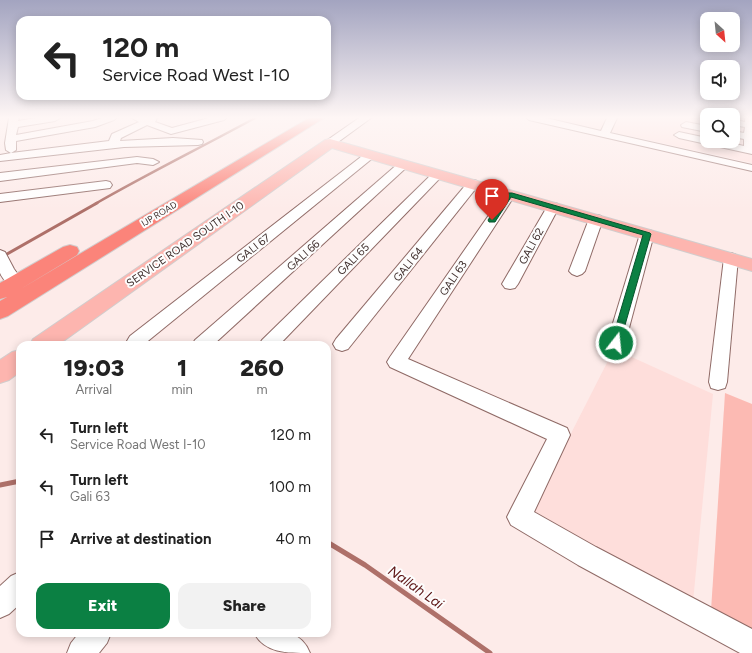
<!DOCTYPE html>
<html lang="en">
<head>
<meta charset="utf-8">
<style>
	:root { --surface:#fff; --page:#f2f2f2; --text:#222; --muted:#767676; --accent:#0b8043 }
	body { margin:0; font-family:Figtree,sans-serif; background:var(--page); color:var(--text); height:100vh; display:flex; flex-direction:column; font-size:15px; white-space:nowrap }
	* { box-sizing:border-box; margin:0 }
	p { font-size:13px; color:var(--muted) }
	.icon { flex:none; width:22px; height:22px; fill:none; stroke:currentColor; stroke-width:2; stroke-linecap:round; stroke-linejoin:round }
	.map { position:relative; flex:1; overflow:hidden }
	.drawer { position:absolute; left:16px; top:341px; width:315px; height:296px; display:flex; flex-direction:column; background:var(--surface); border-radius:12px; box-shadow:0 2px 10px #0003 }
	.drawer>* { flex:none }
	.hud { position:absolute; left:16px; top:16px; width:315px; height:84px; border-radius:12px; box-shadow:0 2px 10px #0003; background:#fff; color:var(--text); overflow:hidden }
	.needle { width:26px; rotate:153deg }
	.tools { position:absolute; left:700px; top:12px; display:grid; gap:8px }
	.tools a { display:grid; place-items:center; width:40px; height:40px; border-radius:8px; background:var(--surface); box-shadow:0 2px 10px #0003; font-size:20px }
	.pin { position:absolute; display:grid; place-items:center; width:34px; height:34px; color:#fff; margin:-41px -17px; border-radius:50% 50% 50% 0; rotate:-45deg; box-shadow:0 0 4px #0007 }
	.pin .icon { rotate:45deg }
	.me { position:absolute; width:44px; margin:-22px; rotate:16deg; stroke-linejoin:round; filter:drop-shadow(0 0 3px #0008) }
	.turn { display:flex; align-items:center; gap:14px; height:84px; padding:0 20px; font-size:18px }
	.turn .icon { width:52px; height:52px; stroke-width:2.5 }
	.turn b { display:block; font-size:28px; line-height:34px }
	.eta { display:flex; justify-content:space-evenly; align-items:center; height:68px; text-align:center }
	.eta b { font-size:24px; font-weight:800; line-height:28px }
	.primary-button { display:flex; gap:8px; margin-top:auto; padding:8px 20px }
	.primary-button a { flex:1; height:46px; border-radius:12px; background:var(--accent); color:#fff; font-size:16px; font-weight:800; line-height:46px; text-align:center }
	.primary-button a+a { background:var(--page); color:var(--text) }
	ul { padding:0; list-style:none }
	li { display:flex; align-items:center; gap:12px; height:52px; padding:0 20px }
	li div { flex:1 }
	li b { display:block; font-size:15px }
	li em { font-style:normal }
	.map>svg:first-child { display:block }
</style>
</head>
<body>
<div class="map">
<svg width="752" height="653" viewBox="0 0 752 653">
	<rect width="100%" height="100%" fill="#fdebe9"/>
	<g fill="#fededb">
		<path d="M549 118H707V141H733V118H752V163Z"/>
		<path d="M614 349 713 394 693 602 532 510Z"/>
	</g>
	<path fill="#fcbab3" d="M725 393 752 404V632L711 611Z"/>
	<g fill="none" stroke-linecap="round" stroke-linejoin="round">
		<path stroke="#ae7069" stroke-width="2.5" d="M95 204C147 174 202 147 255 118"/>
		<path stroke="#ae7069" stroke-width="3" d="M0 258 97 203"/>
		<g stroke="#ae7069" stroke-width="5">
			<path d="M0 485 20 481"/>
			<path d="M327 542 365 565 490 653"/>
		</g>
		<defs>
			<g id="minor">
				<path d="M9 118H19L18 121 36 118H60L55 121 18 127 16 135 93 121 102 118H116L114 120 95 127 16 141V150L11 153 109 141 112 134 139 122 132 118H157L155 122 172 128 209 118H226L224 120 171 134 147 125 121 138 120 141 173 138 202 140 203 142 202 144 198 145 124 147 0 161V155L11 153 6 150 5 143Z"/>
				<path d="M359 118H371L334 145H326L325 143 326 141Z"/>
				<path d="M527 118H546L601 131 607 118H617L610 133 752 165V171L529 120Z"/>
				<path d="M745 118H752V154L679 138 674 135 679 132 707 138V141H721L744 146V139L733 137V131L744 133 745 127 733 125V119L745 122Z"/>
				<path d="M686 122 707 126V132L682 127 681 125Z"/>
				<path d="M370 152 374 153 375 155 374 157 143 345H129L127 341 130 336 366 153Z"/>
				<path d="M137 157 153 159 159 162 153 165 137 163 0 181V173Z"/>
				<path d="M404 161 408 162 410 164 408 166 213 345H192L195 340 400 162Z"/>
				<path d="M438 171 442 172 444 174 442 176 279 345H259L262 340 434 172Z"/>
				<path d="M473 180 477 181 479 184 477 187 348 349 342 351 336 349 333 344 336 339 469 181Z"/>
				<path d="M106 181 110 182 112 185 110 188 0 202V194Z"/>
				<path d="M509 191 513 192 515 195 408 359 567 428 570 435 534 512 596 547 752 629V653H740L578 565 511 525 507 517 511 509 547 439 390 367 387 362 390 357 505 192Z"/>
				<path d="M553 203 558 204 559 207 518 284 515 288 510 289 505 288 502 284 547 207 548 204Z"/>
				<path d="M596 215 601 216 603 219 585 271 582 274 577 276 572 274 569 271 589 219 591 216Z"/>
				<path d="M647 230 652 231 654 234 625 343 622 348 616 350 610 348 607 343 640 234 642 231Z"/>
				<path d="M0 250 5 252 14 269 24 283 21 287C12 289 4 282 0 273 0 267 0 257 0 250Z"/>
				<path d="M731 253 736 255 738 258 727 382 725 388 718 390 711 388 709 382 724 258 726 255Z"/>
				<path d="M20 572V604L9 614 0 618V586L11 576Z"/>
				<path d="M79 633H111L107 643 99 653H67L71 643Z"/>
				<path d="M254 633C278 633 300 627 310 653 286 653 265 653 254 633Z"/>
			</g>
			<g id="major">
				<path d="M330 139 752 259V271L332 148 58 345H30L33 339 325 140Z"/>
				<path d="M20 350V372L9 380 0 383V360L12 352Z"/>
			</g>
			<path id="highway" d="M309 118H324L8 316 0 319V301L7 297 0 299V283L63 247 70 245 77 247 79 251 77 255 19 290Z"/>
		</defs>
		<use href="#minor" stroke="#8f6a66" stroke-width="2"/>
		<use href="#major" stroke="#d1cdcd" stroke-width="2"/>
		<use href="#highway" stroke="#d1cdcd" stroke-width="2"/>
		<use href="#minor" fill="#fff" fill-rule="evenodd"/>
		<use href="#major" fill="#fdb5af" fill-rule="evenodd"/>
		<use href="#highway" fill="#fb847a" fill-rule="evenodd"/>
	</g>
	<linearGradient id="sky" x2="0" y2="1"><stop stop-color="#a3a4c0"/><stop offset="0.56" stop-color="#fef6f5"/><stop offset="1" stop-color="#fef6f5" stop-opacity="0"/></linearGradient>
	<rect width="752" height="210" fill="url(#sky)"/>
	<path fill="#0b8043" stroke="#07532c" d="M507 193H512L650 233 651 234 619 346 616 347 611 343 643 235 511 197 495 222H489L488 220Z"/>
	<g text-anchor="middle" stroke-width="4" stroke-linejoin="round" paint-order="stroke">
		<g font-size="9" fill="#3f2f2d" stroke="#fdfdfd">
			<text transform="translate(159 214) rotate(-31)" y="3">IJP ROAD</text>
		</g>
		<g font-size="11" fill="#3f2f2d" stroke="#fdfdfd">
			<text transform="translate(185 244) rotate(-35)" y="4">SERVICE ROAD SOUTH I-10</text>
			<text transform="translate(531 246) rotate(-61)" y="4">GALI 62</text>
			<text transform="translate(253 248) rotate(-38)" y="4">GALI 67</text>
			<text transform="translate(303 255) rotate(-42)" y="4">GALI 66</text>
			<text transform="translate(353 259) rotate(-45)" y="4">GALI 65</text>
			<text transform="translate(408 264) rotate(-51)" y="4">GALI 64</text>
			<text transform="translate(453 278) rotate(-56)" y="4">GALI 63</text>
		</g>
		<g font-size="14" font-style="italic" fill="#5b1212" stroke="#fdfdfd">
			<text transform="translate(416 587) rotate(35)" y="5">Nallah Lai</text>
		</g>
	</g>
</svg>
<div class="tools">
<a><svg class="needle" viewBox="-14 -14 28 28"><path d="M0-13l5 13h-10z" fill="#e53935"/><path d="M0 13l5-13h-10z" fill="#767676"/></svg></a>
<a><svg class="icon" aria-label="sound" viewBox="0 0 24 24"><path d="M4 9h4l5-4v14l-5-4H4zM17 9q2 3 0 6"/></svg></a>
<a><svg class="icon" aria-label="search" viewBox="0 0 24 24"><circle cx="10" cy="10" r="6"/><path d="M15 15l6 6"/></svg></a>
</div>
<div class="pin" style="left:492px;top:220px;background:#d93025"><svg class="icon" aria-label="arrive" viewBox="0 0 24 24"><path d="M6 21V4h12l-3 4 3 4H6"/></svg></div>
<svg class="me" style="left:616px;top:343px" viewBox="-20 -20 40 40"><circle r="17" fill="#0b8043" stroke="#fff" stroke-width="3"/><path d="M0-11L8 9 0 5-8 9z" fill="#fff"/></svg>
<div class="hud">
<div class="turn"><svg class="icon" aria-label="left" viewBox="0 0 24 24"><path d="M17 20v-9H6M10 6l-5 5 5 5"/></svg><div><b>120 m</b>Service Road West I-10</div></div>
</div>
<section class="drawer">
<div class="eta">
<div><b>19:03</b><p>Arrival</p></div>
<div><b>1</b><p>min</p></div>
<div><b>260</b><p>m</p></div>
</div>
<ul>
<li><svg class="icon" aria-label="left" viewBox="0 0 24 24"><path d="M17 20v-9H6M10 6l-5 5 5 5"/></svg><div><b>Turn left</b><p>Service Road West I-10</p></div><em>120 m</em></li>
<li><svg class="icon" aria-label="left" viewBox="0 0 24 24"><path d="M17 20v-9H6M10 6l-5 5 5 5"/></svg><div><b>Turn left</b><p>Gali 63</p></div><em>100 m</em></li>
<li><svg class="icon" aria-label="arrive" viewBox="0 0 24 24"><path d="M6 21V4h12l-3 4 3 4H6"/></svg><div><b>Arrive at destination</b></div><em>40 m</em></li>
</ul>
<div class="primary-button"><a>Exit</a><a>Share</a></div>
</section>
</div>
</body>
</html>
